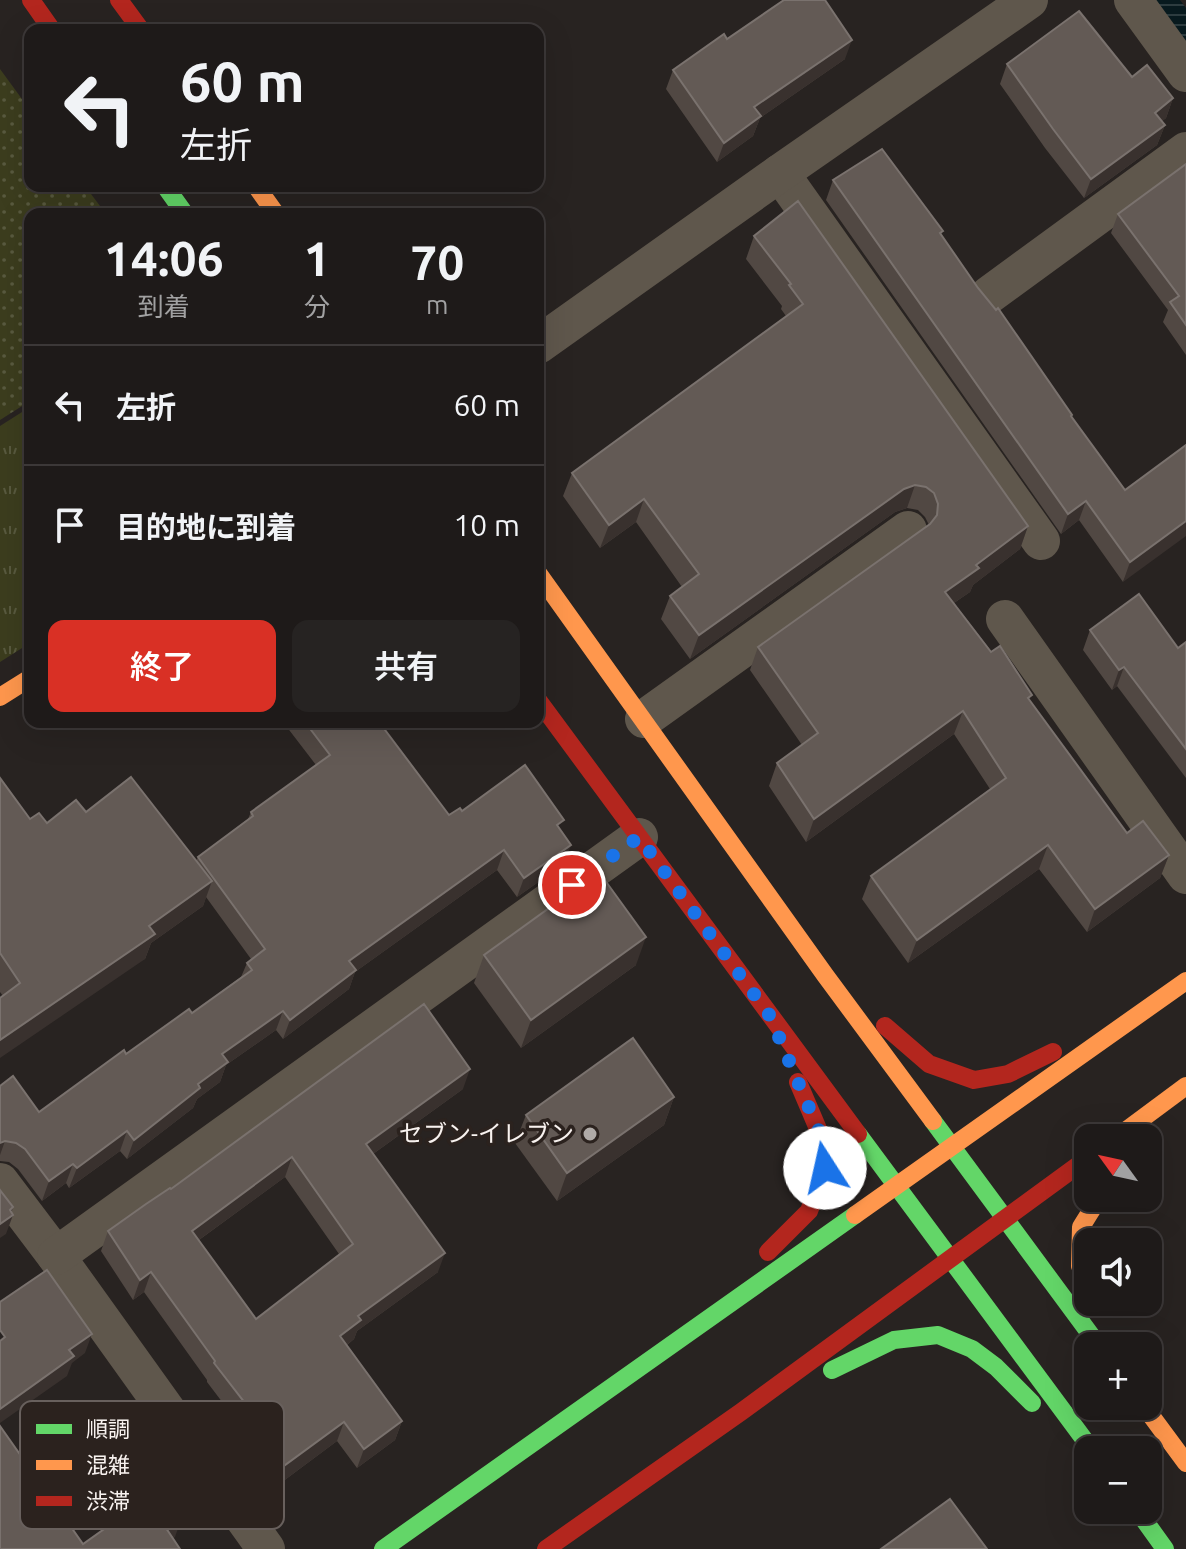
<!DOCTYPE html>
<html lang="ja">
<head>
<meta charset="utf-8">
<style>
	:root { --surface:#1e1a19; --page:#262322; --text:#f1f3f6; --muted:#a1a1a2; --line:#3c3838; --accent:#d93025 }
	body { margin:0; font-family:Ubuntu,"Noto Sans JP",sans-serif; background:var(--page); color:var(--text); height:100vh; display:flex; flex-direction:column; font-size:30px; white-space:nowrap }
	* { box-sizing:border-box; margin:0 }
	p { font-size:26px; color:var(--muted) }
	.icon { flex:none; width:44px; height:44px; fill:none; stroke:currentColor; stroke-width:2; stroke-linecap:round; stroke-linejoin:round }
	.map { position:relative; flex:1; overflow:hidden }
	.side { position:absolute; left:24px; top:208px; width:520px; height:520px; display:flex; flex-direction:column; background:var(--surface); border-radius:16px; box-shadow:0 8px 32px #0002,0 0 0 2px var(--line) }
	.side>* { flex:none }
	.banner { position:absolute; left:24px; top:24px; width:520px; height:168px; border-radius:16px; box-shadow:0 8px 32px #0002,0 0 0 2px var(--line); background:#1e1a19; color:var(--text); overflow:hidden }
	.needle { width:52px; rotate:303deg }
	.controls { position:absolute; left:1074px; top:1124px; display:grid; gap:16px }
	.controls a { display:grid; place-items:center; width:88px; height:88px; border-radius:16px; background:var(--surface); box-shadow:0 8px 32px #0002,0 0 0 2px var(--line); font-size:40px }
	.pin { position:absolute; display:grid; place-items:center; width:68px; height:68px; color:#fff; margin:-34px; border:4px solid #fff; border-radius:50%; box-shadow:0 2px 8px #0007 }
	.me { position:absolute; width:88px; margin:-44px; rotate:350deg; stroke-linejoin:round; filter:drop-shadow(0 0 6px #0008) }
	.turn { display:flex; align-items:center; gap:28px; height:168px; padding:0 24px; font-size:36px }
	.turn .icon { width:104px; height:104px; stroke-width:2.5 }
	.turn b { display:block; font-size:56px; line-height:68px }
	.eta { display:flex; justify-content:space-evenly; align-items:center; height:136px; text-align:center }
	.eta b { font-size:48px; font-weight:600; line-height:56px }
	.cta { display:flex; gap:16px; margin-top:auto; padding:16px 24px }
	.cta a { flex:1; height:92px; border-radius:16px; background:var(--accent); color:#fff; font-size:32px; font-weight:600; line-height:92px; text-align:center }
	.cta a+a { background:var(--page); color:var(--text) }
	ul { padding:0; list-style:none }
	li { display:flex; align-items:center; gap:24px; height:120px; padding:0 24px; border-top:2px solid var(--line) }
	li div { flex:1 }
	li b { display:block; font-size:30px }
	li em { font-style:normal }
	.map>svg:first-child { display:block }
</style>
</head>
<body>
<div class="map">
<svg width="1186" height="1549" viewBox="0 0 1186 1549">
	<defs>
		<pattern id="grass-tufts" width="24" height="20" patternUnits="userSpaceOnUse" patternTransform="scale(2)"><rect width="24" height="20" fill="#3c3d1e"/><path d="M3 7l-1-3M5 7V3M7 7l1-3M15 17l-1-3M17 17v-4M19 17l1-3" fill="none" stroke="#595a3f"/></pattern>
		<pattern id="park-dots" width="8" height="8" patternUnits="userSpaceOnUse" patternTransform="scale(2)"><rect width="8" height="8" fill="#3c3d1e"/><path d="M2 2h.1M6 6h.1" fill="none" stroke="#595a3f" stroke-width="1.8" stroke-linecap="round"/></pattern>
		<pattern id="water-rules" width="6" height="5" patternUnits="userSpaceOnUse" patternTransform="scale(2)"><rect width="6" height="5" fill="#081a1e"/><path d="M0 2.5h6" fill="none" stroke="#2d3c3f"/></pattern>
	</defs>
	<rect width="100%" height="100%" fill="#282321"/>
	<path fill="url(#grass-tufts)" d="M30 407V643L0 662V426Z"/>
	<path fill="url(#park-dots)" d="M0 69 30 110V186H85L106 214H30V401L0 420Z"/>
	<path fill="url(#water-rules)" d="M1155 0H1180L1186 8V43Z"/>
	<g fill="none" stroke-linecap="round" stroke-linejoin="round">
		<g stroke="#5f574c" stroke-width="38">
			<path d="M1133 0 1186 73"/>
			<path d="M780 173 1041 541"/>
			<path d="M989 295 1186 151"/>
			<path d="M538 345 780 173 1029 0"/>
			<path d="M1005 619 1186 875"/>
			<path d="M644 719 908 530"/>
			<path d="M0 1182 56 1256 266 1549"/>
			<path d="M56 1256 639 837"/>
		</g>
		<g stroke="#63d668" stroke-width="18">
			<path d="M165 186 185 214"/>
			<path d="M933 1121 1099 1346"/>
			<path d="M858 1134 1092 1450"/>
			<path d="M832 1370 894 1340 938 1335 972 1349 996 1367 1032 1403"/>
			<path d="M1137 1510 1165 1549"/>
			<path d="M383 1549 855 1215"/>
		</g>
		<g stroke="#ff974d" stroke-width="18">
			<path d="M256 186 276 214"/>
			<path d="M538 573 825 975 933 1121"/>
			<path d="M0 697 30 678"/>
			<path d="M1116 1138 1186 1086"/>
			<path d="M855 1215 1186 981"/>
			<path d="M1088 1286 1080 1266 1081 1227 1099 1198"/>
			<path d="M1144 1406 1186 1463"/>
		</g>
		<g stroke="#b3261e" stroke-width="18">
			<path d="M31 0 52 30"/>
			<path d="M119 0 141 30"/>
			<path d="M538 700 858 1134"/>
			<path d="M885 1026 929 1064 974 1080 1008 1074 1053 1052"/>
			<path d="M768 1252 809 1211 825 1168 824 1143 798 1082"/>
			<path d="M546 1549 741 1412 1088 1158"/>
		</g>
	</g>
	<g fill="#514843" fill-rule="evenodd">
		<path d="M727 39 845 59 760 118 753 136 717 162 666 89 673 70Z"/>
		<path d="M1007 64 1132 77 1173 98 1166 118 1162 121 1165 125 1157 145 1084 198 1045 148 1000 84Z"/>
		<path d="M1186 164V355L1163 322 1168 310 1111 233 1118 214Z"/>
		<path d="M833 180 943 231 941 234 978 288 1072 415 1071 417 1125 490 1186 445 1123 582 1079 520 1061 534 826 200Z"/>
		<path d="M754 236 1028 526 1020 549 973 585 970 592 954 603 1030 701 1127 833 1169 855 1160 878 1087 932 1039 869 908 963 862 899 871 876 990 789 954 734 806 842 769 786 777 763 802 745 750 670 758 647 929 525 925 517 918 510 907 508 895 512 690 659 661 619 670 596 682 587 636 522 600 548 563 496 572 473 786 316 781 309 782 306 746 259Z"/>
		<path d="M1090 630 1178 648 1186 642V778L1117 686 1112 690 1083 650Z"/>
		<path d="M283 722H379L449 815 462 811 560 830 564 864 517 897 497 870 355 972 349 989 283 1039 276 1030 226 1065 220 1082 197 1099 193 1108 127 1159 120 1151 69 1188 66 1183 42 1201 18 1169 9 1162 0 1161V1086L39 1112 126 1054 192 1013 241 977 247 963 251 959 206 897 203 906 151 943 145 959 3 996 0 992V778L30 819 47 823 86 812 196 861 198 857 248 819 251 812 316 765Z"/>
		<path d="M484 955 636 965 521 1048 474 983Z"/>
		<path d="M463 1089 373 1154 438 1272 357 1331 354 1339 347 1345 402 1421 395 1440 357 1468 337 1441 274 1488 247 1450 251 1440 207 1382V1380L144 1292 133 1300 101 1251 108 1231 171 1189ZM285 1177 339 1254 256 1319 199 1240Z"/>
		<path d="M674 1097 664 1125 557 1201 515 1143 526 1115Z"/>
	</g>
	<g fill="#39312e">
		<path d="M852 40 845 59 760 118 753 136 717 162 724 143 754 107Z"/>
		<path d="M1173 98 1166 118 1148 133 1155 113Z"/>
		<path d="M1165 125 1157 145 1084 198 1091 179Z"/>
		<path d="M915 485 907 508 895 512 690 659 699 635 904 489Z"/>
		<path d="M644 499 636 522 600 548 609 525Z"/>
		<path d="M1086 501 1079 520 1061 534 1068 514Z"/>
		<path d="M1186 521V536L1123 582 1130 562Z"/>
		<path d="M1028 526 1020 549 973 585 970 592 936 615 945 592 976 565Z"/>
		<path d="M1124 667 1117 686 1112 690 1119 670Z"/>
		<path d="M963 711 954 734 806 842 814 819Z"/>
		<path d="M571 845 564 864 517 897 524 878Z"/>
		<path d="M1048 845 1039 869 908 963 917 940Z"/>
		<path d="M504 850 497 870 355 972 349 989 283 1039 290 1020 349 961Z"/>
		<path d="M1169 855 1160 878 1087 932 1095 909Z"/>
		<path d="M212 881 203 906 151 943 145 959 0 1058V1040L149 926Z"/>
		<path d="M646 937 636 965 521 1048 531 1020Z"/>
		<path d="M283 1011 276 1030 226 1065 220 1082 197 1099 193 1108 127 1159 134 1140 198 1084 222 1054Z"/>
		<path d="M470 1069 463 1089 359 1164 366 1144Z"/>
		<path d="M674 1097 664 1125 557 1201 567 1173Z"/>
		<path d="M127 1131 120 1151 69 1188 77 1168Z"/>
		<path d="M5 1141 0 1155V1143Z"/>
		<path d="M292 1157 285 1177 185 1250 192 1231Z"/>
		<path d="M73 1164 66 1183 42 1201 49 1181Z"/>
		<path d="M13 1207 10 1217 13 1215 6 1234 0 1238V1224L10 1210Z"/>
		<path d="M445 1253 438 1272 357 1331 354 1339 333 1356 340 1336 358 1316Z"/>
		<path d="M151 1272 144 1292 133 1300 140 1280Z"/>
		<path d="M92 1334 85 1353 72 1363 67 1376 0 1423V1409L69 1350Z"/>
		<path d="M402 1421 395 1440 357 1468 364 1449Z"/>
		<path d="M344 1422 337 1441 274 1488 281 1468Z"/>
		<path d="M182 1517 175 1537 159 1548 166 1528Z"/>
	</g>
	<g fill="#635a55" stroke="#7a726e" stroke-width="2" fill-rule="evenodd">
		<path d="M784 0H825L852 40 754 107 761 116 724 143 673 70 724 34 727 39Z"/>
		<path d="M1079 11 1132 77 1147 65 1173 98 1155 113 1165 125 1091 179 1053 129 1007 64Z"/>
		<path d="M882 149 943 231 940 233 978 288 996 310 998 308 1072 415 1071 416 1125 490 1186 445V521L1130 562 1086 501 1068 514 833 180Z"/>
		<path d="M1186 164V325L1170 302 1179 296 1118 214Z"/>
		<path d="M798 201 1028 526 976 565 979 568 945 592 991 652 1000 646 1032 695 1028 698 1127 833 1143 821 1169 855 1095 909 1048 845 917 940 871 876 1006 778 963 711 814 819 777 763 818 733 758 647 930 524 937 515 938 504 934 493 926 487 915 485 904 489 699 635 670 596 699 574 644 499 609 525 572 473 803 304 789 285 791 284 754 236Z"/>
		<path d="M1139 594 1178 648 1186 642V749L1124 667 1119 670 1090 630Z"/>
		<path d="M305 722H379L449 815 460 808 462 811 525 765 564 820 557 825 571 845 524 878 504 850 349 961 356 970 290 1020 283 1011 222 1054 228 1062 198 1084 200 1088 134 1140 127 1131 77 1168 73 1164 49 1181 25 1149 16 1143 5 1141 0 1143V1086L13 1076 39 1112 124 1050 126 1054 189 1009 192 1013 252 970 247 963 265 949 198 857 253 816 251 812 330 755Z"/>
		<path d="M131 777 212 881 149 926 155 934 0 1040V998L20 983 0 953V778L30 819 39 813 47 823 76 800 86 812Z"/>
		<path d="M599 872 646 937 531 1020 484 955Z"/>
		<path d="M424 1004 470 1069 366 1144 445 1253 358 1316 361 1320 340 1336 402 1421 364 1449 344 1422 281 1468 254 1431 262 1425 214 1363 215 1361 151 1272 140 1280 108 1231 146 1204 170 1188 171 1189ZM292 1157 353 1244 256 1319 192 1231Z"/>
		<path d="M633 1038 674 1097 567 1173 526 1115Z"/>
		<path d="M0 1190 13 1207 10 1210 13 1215 0 1224Z"/>
		<path d="M47 1270 92 1334 69 1350 74 1356 0 1409V1341L5 1337 0 1330V1302Z"/>
		<path d="M0 1426 83 1544 162 1488 182 1517 166 1528 180 1549H0Z"/>
		<path d="M950 1499 987 1549H881Z"/>
	</g>
	<g fill="none" stroke-linecap="round" stroke-linejoin="round">
		<path stroke="#1a73e8" stroke-width="14" stroke-dasharray="0 25.2" d="M572 885 639 837 770 1016 824 1143 825 1168"/>
	</g>
	<circle fill="#afaaa7" stroke="#2b221e" stroke-width="3" cx="590" cy="1134" r="8"/>
	<g text-anchor="middle" stroke-width="7" stroke-linejoin="round" paint-order="stroke">
		<g font-size="24" fill="#f8f2ef" stroke="#2b221e" text-anchor="end">
			<text x="574" y="1142">セブン-イレブン</text>
		</g>
	</g>
	<rect x="20" y="1401" width="264" height="128" rx="12" fill="#2b221e" stroke="#68605d" stroke-width="2"/>
	<rect x="36" y="1424" width="36" height="10" fill="#63d668"/>
	<rect x="36" y="1460" width="36" height="10" fill="#ff974d"/>
	<rect x="36" y="1496" width="36" height="10" fill="#b3261e"/>
	<g font-size="22" fill="#f8f2ef">
		<text x="86" y="1437">順調</text>
		<text x="86" y="1473">混雑</text>
		<text x="86" y="1509">渋滞</text>
	</g>
</svg>
<div class="controls">
<a><svg class="needle" viewBox="-14 -14 28 28"><path d="M0-13l5 13h-10z" fill="#e53935"/><path d="M0 13l5-13h-10z" fill="#a1a1a2"/></svg></a>
<a><svg class="icon" aria-label="sound" viewBox="0 0 24 24"><path d="M4 9h4l5-4v14l-5-4H4zM17 9q2 3 0 6"/></svg></a>
<a>+</a>
<a>−</a>
</div>
<div class="pin" style="left:572px;top:885px;background:#d93025"><svg class="icon" aria-label="arrive" viewBox="0 0 24 24"><path d="M6 21V4h12l-3 4 3 4H6"/></svg></div>
<svg class="me" style="left:825px;top:1168px" viewBox="-20 -20 40 40"><circle r="19" fill="#fff"/><path d="M0-13L10 11 0 6-10 11z" fill="#1a73e8"/></svg>
<div class="banner">
<div class="turn"><svg class="icon" aria-label="left" viewBox="0 0 24 24"><path d="M17 20v-9H6M10 6l-5 5 5 5"/></svg><div><b>60 m</b>左折</div></div>
</div>
<section class="side">
<div class="eta">
<div><b>14:06</b><p>到着</p></div>
<div><b>1</b><p>分</p></div>
<div><b>70</b><p>m</p></div>
</div>
<ul>
<li><svg class="icon" aria-label="left" viewBox="0 0 24 24"><path d="M17 20v-9H6M10 6l-5 5 5 5"/></svg><div><b>左折</b></div><em>60 m</em></li>
<li><svg class="icon" aria-label="arrive" viewBox="0 0 24 24"><path d="M6 21V4h12l-3 4 3 4H6"/></svg><div><b>目的地に到着</b></div><em>10 m</em></li>
</ul>
<div class="cta"><a>終了</a><a>共有</a></div>
</section>
</div>
</body>
</html>
